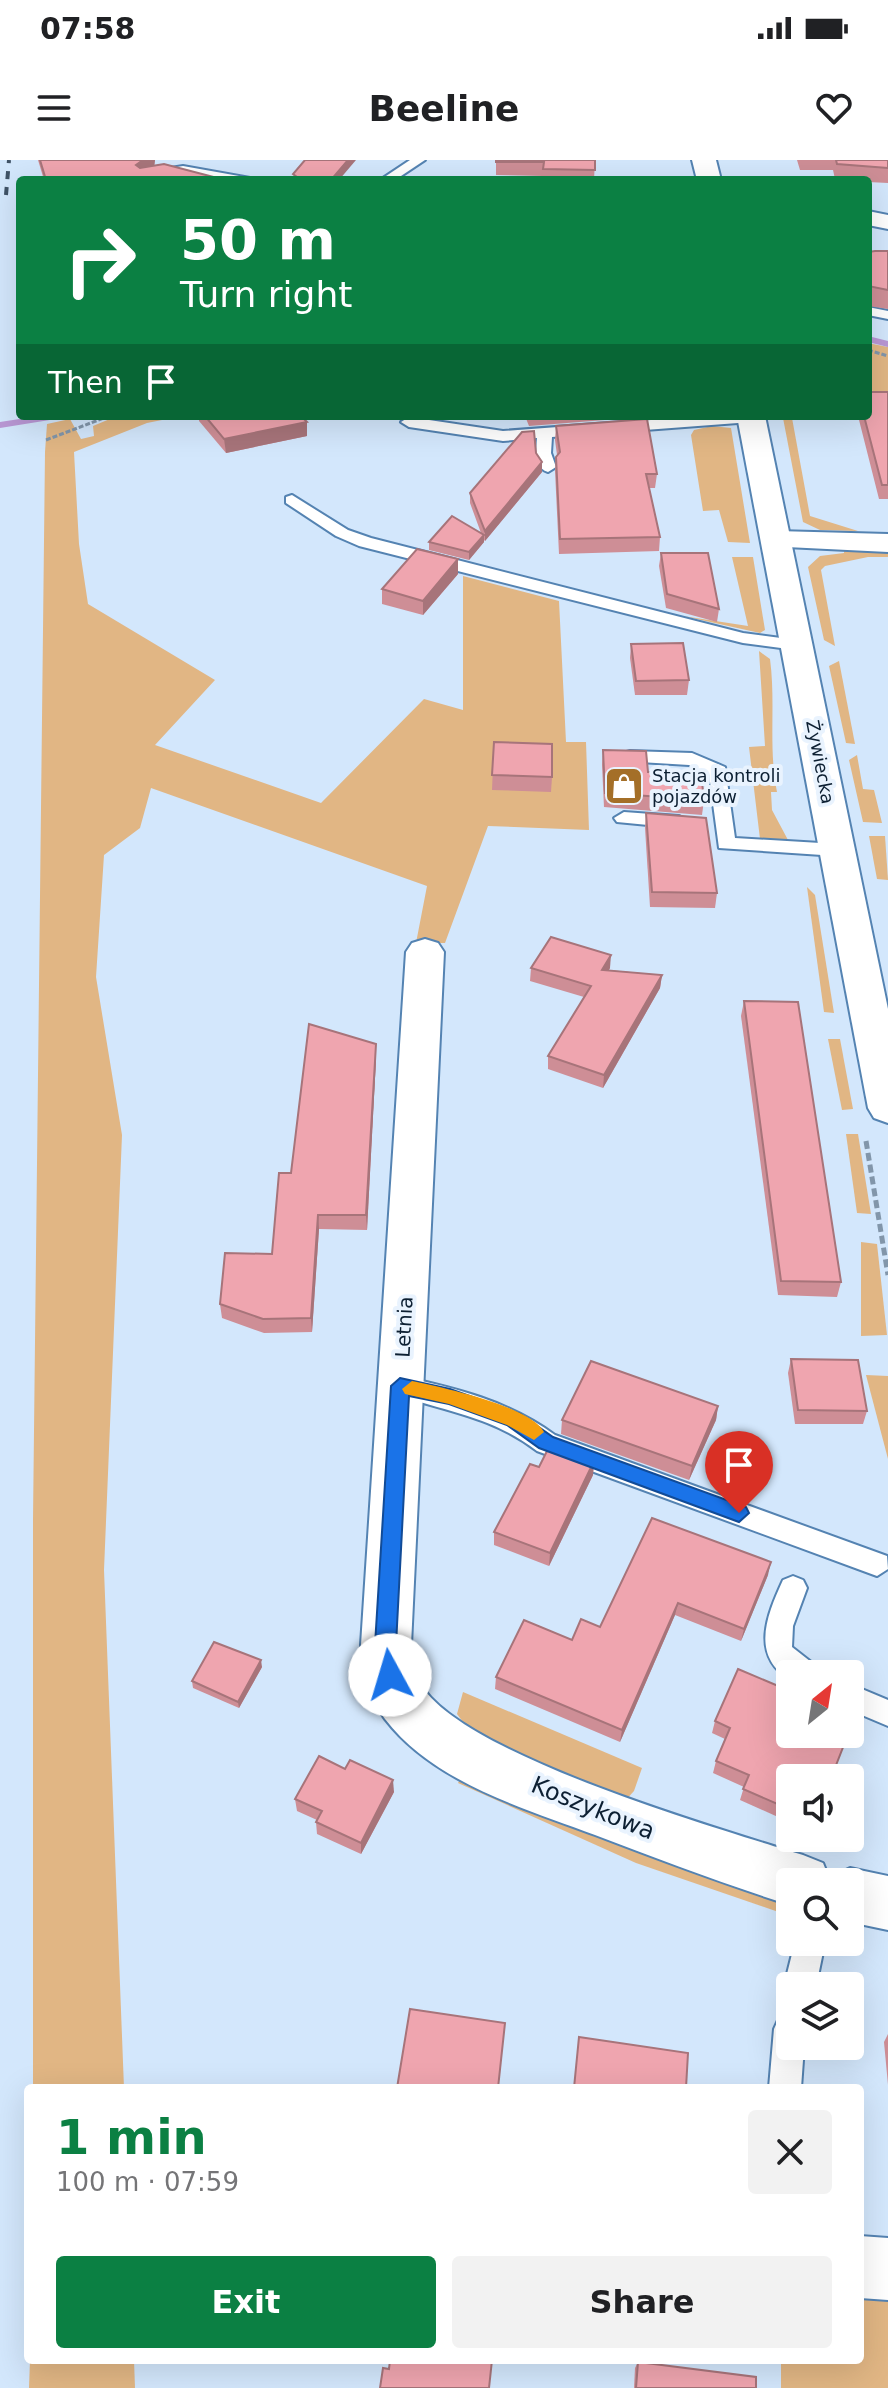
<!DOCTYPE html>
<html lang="en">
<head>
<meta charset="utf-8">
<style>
	:root { --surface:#fff; --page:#f2f2f2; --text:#202124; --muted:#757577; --accent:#0b8043 }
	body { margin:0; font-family:"DejaVu Sans",sans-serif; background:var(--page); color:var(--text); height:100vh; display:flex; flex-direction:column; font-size:30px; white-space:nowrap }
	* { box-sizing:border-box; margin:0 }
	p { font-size:26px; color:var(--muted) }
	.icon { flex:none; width:44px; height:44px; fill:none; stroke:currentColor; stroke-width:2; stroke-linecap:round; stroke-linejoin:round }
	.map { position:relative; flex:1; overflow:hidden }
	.panel { position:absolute; left:24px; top:1924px; width:840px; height:280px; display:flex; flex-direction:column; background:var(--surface); border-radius:8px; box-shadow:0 8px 32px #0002 }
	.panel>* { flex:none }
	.guide { position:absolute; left:16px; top:16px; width:856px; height:244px; border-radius:8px; box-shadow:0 8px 32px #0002; background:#0b8043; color:#fff; overflow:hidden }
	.needle { width:52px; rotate:30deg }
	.controls { position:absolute; left:776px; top:1500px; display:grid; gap:16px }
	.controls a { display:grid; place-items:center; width:88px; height:88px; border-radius:8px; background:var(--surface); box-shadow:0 8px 32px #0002; font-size:40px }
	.pin { position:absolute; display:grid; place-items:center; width:68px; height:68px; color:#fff; margin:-82px -34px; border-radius:50% 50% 50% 0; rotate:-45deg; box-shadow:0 0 8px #0007 }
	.pin .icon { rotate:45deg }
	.me { position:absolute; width:88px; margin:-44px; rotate:354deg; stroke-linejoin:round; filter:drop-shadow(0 0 6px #0008) }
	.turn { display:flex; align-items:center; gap:28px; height:168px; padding:0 32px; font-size:36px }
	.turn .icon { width:104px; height:104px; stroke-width:2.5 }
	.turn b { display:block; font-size:56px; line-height:68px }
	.then { display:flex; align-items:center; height:76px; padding:0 32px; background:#0003; gap:16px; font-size:30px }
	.round { display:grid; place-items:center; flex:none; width:84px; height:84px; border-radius:8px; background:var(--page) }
	.headline { display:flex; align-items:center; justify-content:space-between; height:136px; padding:0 32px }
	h1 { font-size:48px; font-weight:700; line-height:60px; color:var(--accent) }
	.action { display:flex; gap:16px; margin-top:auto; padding:16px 32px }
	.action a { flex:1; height:92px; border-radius:8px; background:var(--accent); color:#fff; font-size:32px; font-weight:700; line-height:92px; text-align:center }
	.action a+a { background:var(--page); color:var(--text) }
	.status { display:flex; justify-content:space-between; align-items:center; height:56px; padding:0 40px; background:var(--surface); direction:ltr }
	.status svg { height:22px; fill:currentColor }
	header { display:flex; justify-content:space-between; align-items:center; height:104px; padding:0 32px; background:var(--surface); font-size:36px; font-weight:700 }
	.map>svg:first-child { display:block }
</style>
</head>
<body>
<div class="status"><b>07:58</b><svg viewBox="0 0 49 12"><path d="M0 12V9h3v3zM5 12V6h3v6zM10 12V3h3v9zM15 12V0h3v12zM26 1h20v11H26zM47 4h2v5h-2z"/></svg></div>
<header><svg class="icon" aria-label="menu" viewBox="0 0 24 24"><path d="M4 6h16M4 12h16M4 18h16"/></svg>Beeline<svg class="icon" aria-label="heart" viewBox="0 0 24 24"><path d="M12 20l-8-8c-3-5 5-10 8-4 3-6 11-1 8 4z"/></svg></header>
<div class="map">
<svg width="888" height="2228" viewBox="0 0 888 2228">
	<rect width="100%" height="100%" fill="#d3e7fc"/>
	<g fill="#e1b684">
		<path d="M868 183 888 187V234L868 230Z"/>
		<path d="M117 256H182L147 263 74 292 79 384 88 444 215 520 155 585 321 643 424 539 463 550V416L559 441 566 582H586L589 670 488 666 445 783H416L427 726 151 628 140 668 104 695 96 817 122 975 104 1410 124 1928H33V1360L45 292 47 264 70 259 81 279 94 276 93 266Z"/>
		<path d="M783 258H792L810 356 858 371 820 370 803 362Z"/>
		<path d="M712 266 731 268 750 383 728 382 719 350 703 351 691 275 694 270Z"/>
		<path d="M844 389 888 390V397H868L825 406 821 410 835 486 824 480 808 407 820 396 844 393Z"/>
		<path d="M732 397H753L765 470 760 473 683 456 748 466Z"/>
		<path d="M759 491 770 499C776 544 768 587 777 632H771L772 650 788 680 760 679 749 587 765 586Z"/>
		<path d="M839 501 855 584 846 583 829 506Z"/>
		<path d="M857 595 863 629 874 630 882 663 863 662 849 600Z"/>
		<path d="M869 676H885L888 720 877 719Z"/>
		<path d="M807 727 815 735 834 853 824 852Z"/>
		<path d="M828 879H840L853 949 842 950Z"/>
		<path d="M846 974H858L871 1054 857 1053Z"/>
		<path d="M861 1082 877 1084 887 1175 861 1176Z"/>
		<path d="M866 1215 888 1216V1299Z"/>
		<path d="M463 1532 642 1608 634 1631 624 1642 553 1615 466 1566 457 1554Z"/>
		<path d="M466 1609 776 1730 789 1745 790 1756 636 1703 458 1623Z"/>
		<path d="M860 2129 888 2131V2228H781V2200H860Z"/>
		<path d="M30 2200H134L135 2228H29Z"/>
	</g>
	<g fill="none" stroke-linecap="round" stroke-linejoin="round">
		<g fill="#b997d4" fill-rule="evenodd">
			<path d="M868 176 888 181V187L868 182Z"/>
			<path d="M39 256H60L56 259 0 268V262Z"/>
		</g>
		<defs>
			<g id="lane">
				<path d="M410 0H425L395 20H380Z"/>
				<path d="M183 6 262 20 183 14 141 20 152 11Z"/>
				<path d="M868 147 888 151V159L868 155Z"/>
				<path d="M704 256 759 257 751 262 552 277 551 293 556 307 548 312C534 308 536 290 537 278L503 281 409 267 401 262 409 257 503 271Z"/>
				<path d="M292 335 348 370 371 378 743 473 796 480 805 485 796 490 743 483 359 386 336 376 286 343V337Z"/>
				<path d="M630 591 692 593 725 607 735 678 837 684 847 690 837 696 719 688 709 614 689 605 623 601V593Z"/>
				<path d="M624 652 679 656 689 662 679 668 617 662 614 658Z"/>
				<path d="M400 1216C455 1228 509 1241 555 1275L887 1396 888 1409 877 1416 537 1291C492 1256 443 1251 391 1233L387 1226 391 1219Z"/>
				<path d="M793 1416 803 1420 807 1428 793 1466 792 1487 815 1505 819 1514H790V1520C750 1495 767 1455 783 1420Z"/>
				<path d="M850 1524 888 1540V1566L850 1550Z"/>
				<path d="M795 1782H825L816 1826H790V1837L784 1826Z"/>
				<path d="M790 1853V1886H804L801 1928H769L774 1869 779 1858Z"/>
			</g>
			<g id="street">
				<path d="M777 371 888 374V392L766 386 762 380 766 374Z"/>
				<path d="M425 779 438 783 444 792 411 1485C413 1496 414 1510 419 1521 454 1593 723 1670 803 1695L823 1703 829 1718 850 1708 888 1716V1770L850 1762V1722H790V1745C724 1724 660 1700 595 1675 524 1648 434 1623 385 1559 369 1538 364 1510 361 1485L406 792 412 783Z"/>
				<path d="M860 2076 888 2078V2140L860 2138Z"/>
			</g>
			<g id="secondary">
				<path d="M692 0H716L721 20H697Z"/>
				<path d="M868 51 888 55V69L868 65Z"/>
				<path d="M737 256H765L888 849V963L874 958 868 948Z"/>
			</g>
		</defs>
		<use href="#lane" stroke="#5483b2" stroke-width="4"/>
		<use href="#street" stroke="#5483b2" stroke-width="4"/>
		<use href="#secondary" stroke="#5483b2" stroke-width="4"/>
		<g stroke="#8296aa" stroke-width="3" stroke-dasharray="5 2" stroke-linecap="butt">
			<path d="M868 190 888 196"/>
			<path d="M46 280 109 256"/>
		</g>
		<path stroke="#8296aa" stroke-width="5" stroke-dasharray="8 4" stroke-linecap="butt" d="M866 981 888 1115"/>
		<use href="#lane" fill="#fff" fill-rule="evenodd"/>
		<use href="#street" fill="#fff" fill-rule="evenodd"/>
		<use href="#secondary" fill="#fff" fill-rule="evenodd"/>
		<path stroke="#3f5266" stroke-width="4" stroke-dasharray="8 8" stroke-linecap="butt" d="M6 35 9 0"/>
	</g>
	<g fill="#ce8e96">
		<path d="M38 0H155L154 6 225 20H44Z"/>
		<path d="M496 0H595L594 20H543V16L496 15Z"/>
		<path d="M797 0H888V23L868 22V20L835 19 833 10H800Z"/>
		<path d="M888 91V149L868 146V92Z"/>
		<path d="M888 232V339H879L858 256H868Z"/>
		<path d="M199 256 307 262V276L226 293 199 261Z"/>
		<path d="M525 256H655L529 266Z"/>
		<path d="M556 266 657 314 655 328H649L660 377 659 391 559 394 555 311 556 297 557 295 555 280Z"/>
		<path d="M536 293 542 302V312L485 381 484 380V382L469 400 429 390V382L481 373 470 343V333Z"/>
		<path d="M661 393 719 449 717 462 666 448 659 406Z"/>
		<path d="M458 414 423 455 382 444V429Z"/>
		<path d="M631 484 689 520 687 535H635L630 498Z"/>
		<path d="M494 582 552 617 551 632 492 630Z"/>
		<path d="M603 590 704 640 702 655 604 647 602 605Z"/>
		<path d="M646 653 717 733 715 748 650 747 645 668Z"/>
		<path d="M531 808H610L609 810 662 815 660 828 603 928 548 909V896L584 837 530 821Z"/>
		<path d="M744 841 841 1122 837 1137 778 1135 741 856Z"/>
		<path d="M376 884V899L367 1070 319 1069 312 1172 264 1173 222 1158 220 1144 272 1094 291 1013Z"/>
		<path d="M791 1199 867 1251 863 1264H795L788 1213Z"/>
		<path d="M718 1246 716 1260 689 1320 561 1274 562 1260Z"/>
		<path d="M594 1301 593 1315 549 1406 494 1385V1372L539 1307Z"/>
		<path d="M768 1415 741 1481 675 1455 620 1582 495 1529 496 1517 600 1467Z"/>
		<path d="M262 1507 239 1548 193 1528 192 1521Z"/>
		<path d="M738 1509 790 1618V1647L784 1644 778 1657 740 1640 744 1627 713 1613 716 1601 725 1579 712 1573 715 1561Z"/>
		<path d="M394 1632 361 1694 317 1674 316 1662 317 1660 297 1651 295 1639Z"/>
		<path d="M888 1874V1925L884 1882Z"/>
		<path d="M638 2202 756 2228H634L635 2208Z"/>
	</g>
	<g fill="#a7747a">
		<path d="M143 0H155L154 8 138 20 136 5Z"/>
		<path d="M348 0H356L339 20H331Z"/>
		<path d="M307 262V276L226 293 224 279Z"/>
		<path d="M542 302V312L485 381V371Z"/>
		<path d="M484 375V382L469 400V392Z"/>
		<path d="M458 399V414L423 455V441Z"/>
		<path d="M611 795 610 808 601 823 602 810Z"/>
		<path d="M662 815 660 828 603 928 604 915Z"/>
		<path d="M376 884V899L367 1070 366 1055Z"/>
		<path d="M318 1055 319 1069 312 1172 311 1158Z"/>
		<path d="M718 1246 716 1260 689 1320 692 1306Z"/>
		<path d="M594 1301 593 1315 549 1406 550 1393Z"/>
		<path d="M771 1402 768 1415 741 1481 744 1469Z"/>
		<path d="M678 1443 675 1455 620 1582 622 1570Z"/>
		<path d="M261 1500 262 1507 239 1548 238 1542Z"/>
		<path d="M393 1620 394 1632 361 1694V1683Z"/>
	</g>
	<g fill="#efa5af" stroke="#a7747a" stroke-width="2">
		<path d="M40 0H143L136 5 140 8 164 4 225 20H46Z"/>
		<path d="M305 0H348L331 20H301L293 14Z"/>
		<path d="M496 0H595V10L543 9 544 2H496Z"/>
		<path d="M836 0H888V8L837 4Z"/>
		<path d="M875 91H888V130L868 126V92Z"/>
		<path d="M868 232H888V325H882L864 256H868Z"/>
		<path d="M205 256H301L307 262 224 279Z"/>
		<path d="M647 259 657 314H646L660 377 560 379 556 297 560 292 556 266Z"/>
		<path d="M534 271 536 293 542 302 485 371 470 333 522 272Z"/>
		<path d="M452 356 484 375 469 392 429 382Z"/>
		<path d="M417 389 458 399 423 441 382 429Z"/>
		<path d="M661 393H708L719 449 667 434Z"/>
		<path d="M683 483 689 520 636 521 631 484Z"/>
		<path d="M494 582 552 584V617L492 615Z"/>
		<path d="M603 590 646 591 648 612 701 613 704 640 605 633Z"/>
		<path d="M646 653 706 658 717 733 652 732Z"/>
		<path d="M551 777 611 795 602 810 662 815 604 915 548 896 591 826 531 808Z"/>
		<path d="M744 841 798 842 841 1122 781 1121Z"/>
		<path d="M309 864 376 884 366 1055H318L311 1158 263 1159 220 1144 225 1093 272 1094 279 1013H291Z"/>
		<path d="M791 1199 858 1200 867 1251 798 1250Z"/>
		<path d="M591 1201 718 1246 692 1306 562 1260Z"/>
		<path d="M550 1285 594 1301 550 1393 494 1372 530 1304 539 1307Z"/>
		<path d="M652 1358 771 1402 744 1469 678 1443 622 1570 496 1517 524 1460 572 1480 581 1459 600 1467Z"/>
		<path d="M214 1482 261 1500 238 1542 192 1521Z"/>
		<path d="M738 1509 790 1531V1574H840L847 1577 831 1618H790V1634L788 1633 782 1646 743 1629 749 1615 716 1601 730 1568 715 1561Z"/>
		<path d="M319 1596 345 1609 350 1600 393 1620 361 1683 316 1662 322 1651 295 1639Z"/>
		<path d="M410 1849 505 1863 498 1928H397Z"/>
		<path d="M579 1877 688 1893 686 1928H574Z"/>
		<path d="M390 2200H492L489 2228H380L383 2208 389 2209Z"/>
		<path d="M638 2202 756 2217V2228H636Z"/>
	</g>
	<path fill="#1a73e8" stroke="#114b97" stroke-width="2" d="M400 1218 450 1229 520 1254 553 1277 746 1347 749 1353 739 1362 539 1288 507 1265 449 1244 409 1236 396 1485 401 1515 398 1522 390 1525 383 1522 375 1485 391 1226Z"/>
	<path fill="#f59e0b" d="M412 1221C440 1227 531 1246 544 1272L534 1280 507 1265 449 1244 405 1234 402 1229Z"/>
	<defs>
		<symbol id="shop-square" viewBox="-11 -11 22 22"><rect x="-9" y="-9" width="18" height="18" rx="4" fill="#a46f28" stroke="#e9f3fe"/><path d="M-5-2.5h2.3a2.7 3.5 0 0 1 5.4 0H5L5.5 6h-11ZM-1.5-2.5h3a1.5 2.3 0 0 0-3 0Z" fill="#fff"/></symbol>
	</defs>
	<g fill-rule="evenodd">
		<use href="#shop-square" x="602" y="604" width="44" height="44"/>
	</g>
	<g text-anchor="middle" stroke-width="8" stroke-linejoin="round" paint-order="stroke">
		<g font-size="18" fill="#0c1f32" stroke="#e9f3fe">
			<text transform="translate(820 602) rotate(79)" y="6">Żywiecka</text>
		</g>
		<g font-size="18" fill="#0c1f32" stroke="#e9f3fe" text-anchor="start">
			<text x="652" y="622">Stacja kontroli<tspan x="652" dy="21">pojazdów</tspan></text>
		</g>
		<g font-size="20" fill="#0c1f32" stroke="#e9f3fe">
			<text transform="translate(404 1167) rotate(-87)" y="7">Letnia</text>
		</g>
		<g font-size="24" fill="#0c1f32" stroke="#e9f3fe">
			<text transform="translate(593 1648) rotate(22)" y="8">Koszykowa</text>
		</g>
	</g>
</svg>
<div class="controls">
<a><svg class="needle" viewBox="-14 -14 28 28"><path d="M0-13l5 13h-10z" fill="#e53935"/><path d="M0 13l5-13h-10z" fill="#757577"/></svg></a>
<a><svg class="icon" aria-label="sound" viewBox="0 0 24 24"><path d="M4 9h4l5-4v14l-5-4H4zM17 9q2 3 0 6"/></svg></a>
<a><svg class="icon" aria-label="search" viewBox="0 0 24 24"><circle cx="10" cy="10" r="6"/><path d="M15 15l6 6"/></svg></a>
<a><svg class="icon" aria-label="layers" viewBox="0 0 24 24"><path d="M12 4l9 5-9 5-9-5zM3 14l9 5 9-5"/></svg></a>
</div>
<div class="pin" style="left:739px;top:1353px;background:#d93025"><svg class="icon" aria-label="arrive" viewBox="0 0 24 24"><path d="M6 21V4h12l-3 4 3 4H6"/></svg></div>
<svg class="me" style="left:390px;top:1515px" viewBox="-20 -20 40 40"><circle r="19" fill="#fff"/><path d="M0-13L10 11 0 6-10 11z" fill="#1a73e8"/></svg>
<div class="guide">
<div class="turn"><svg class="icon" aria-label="right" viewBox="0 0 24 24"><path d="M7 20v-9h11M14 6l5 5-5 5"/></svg><div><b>50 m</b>Turn right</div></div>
<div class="then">Then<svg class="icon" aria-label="arrive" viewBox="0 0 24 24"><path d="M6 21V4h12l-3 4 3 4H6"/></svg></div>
</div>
<section class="panel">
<div class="headline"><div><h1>1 min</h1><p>100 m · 07:59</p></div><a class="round"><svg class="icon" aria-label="close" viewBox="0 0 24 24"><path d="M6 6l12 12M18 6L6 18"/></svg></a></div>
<div class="action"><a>Exit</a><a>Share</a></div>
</section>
</div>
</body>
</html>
